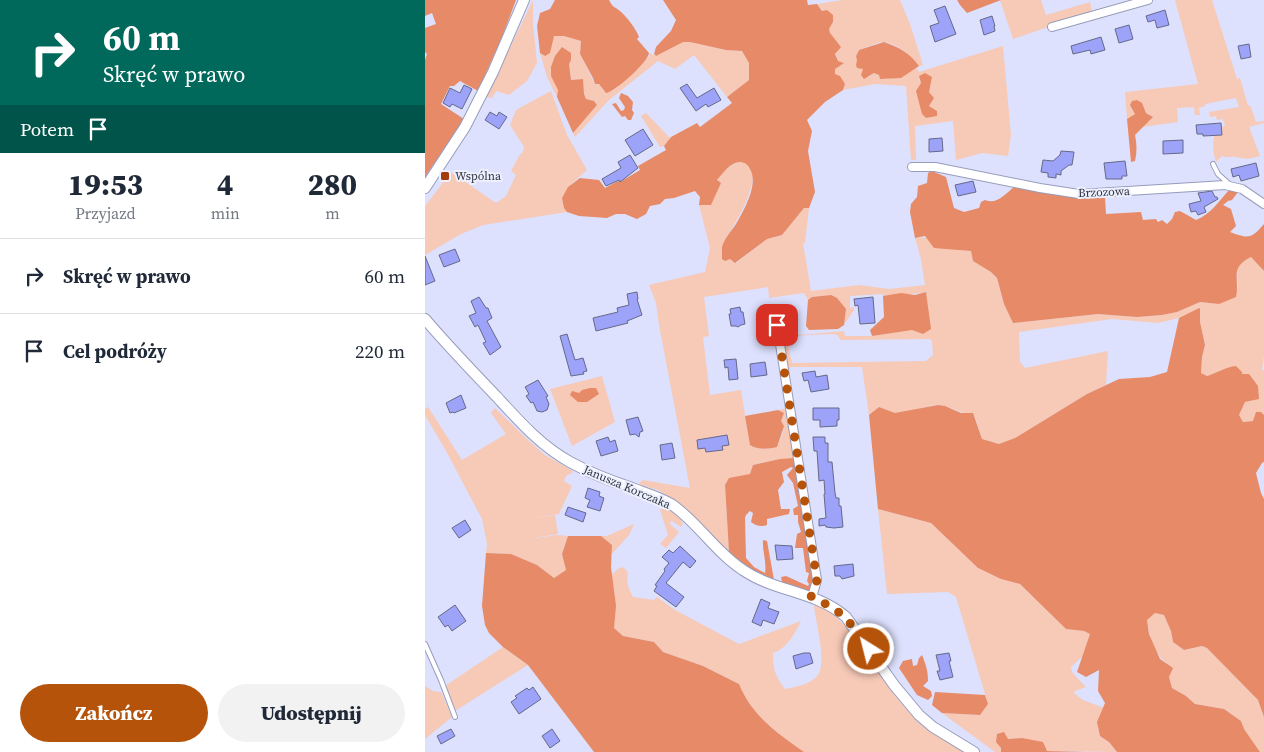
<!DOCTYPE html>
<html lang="pl">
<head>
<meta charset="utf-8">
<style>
	:root { --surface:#fff; --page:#f2f2f3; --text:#1f2937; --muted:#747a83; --line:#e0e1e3; --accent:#b45309 }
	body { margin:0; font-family:"Source Serif 4",serif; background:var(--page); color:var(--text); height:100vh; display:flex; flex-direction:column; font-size:19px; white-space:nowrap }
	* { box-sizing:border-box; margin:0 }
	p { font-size:16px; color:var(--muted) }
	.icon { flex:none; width:28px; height:28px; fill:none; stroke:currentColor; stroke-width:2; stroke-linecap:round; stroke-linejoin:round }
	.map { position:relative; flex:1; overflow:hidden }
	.sheet { display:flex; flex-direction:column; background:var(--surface); width:425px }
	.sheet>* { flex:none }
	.top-card { background:#00695c; color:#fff; overflow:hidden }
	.pin { position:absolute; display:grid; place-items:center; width:42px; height:42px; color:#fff; margin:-21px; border-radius:10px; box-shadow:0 2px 8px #0006 }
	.me { position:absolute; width:55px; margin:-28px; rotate:324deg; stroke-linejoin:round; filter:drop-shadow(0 0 4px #0008) }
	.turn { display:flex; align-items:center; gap:18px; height:105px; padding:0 20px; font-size:22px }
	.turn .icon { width:65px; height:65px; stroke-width:2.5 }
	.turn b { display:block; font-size:35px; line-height:42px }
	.then { display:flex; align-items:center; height:48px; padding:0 20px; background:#0003; gap:10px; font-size:19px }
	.eta { display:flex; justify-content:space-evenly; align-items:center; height:85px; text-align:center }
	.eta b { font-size:30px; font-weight:800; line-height:35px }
	.primary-button { display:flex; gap:10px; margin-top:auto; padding:10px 20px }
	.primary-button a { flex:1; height:58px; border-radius:30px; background:var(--accent); color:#fff; font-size:20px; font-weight:800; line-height:58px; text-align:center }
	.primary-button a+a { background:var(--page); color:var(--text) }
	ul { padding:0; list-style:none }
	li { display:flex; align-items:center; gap:15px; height:75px; padding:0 20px; border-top:1px solid var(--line) }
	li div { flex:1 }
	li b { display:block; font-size:19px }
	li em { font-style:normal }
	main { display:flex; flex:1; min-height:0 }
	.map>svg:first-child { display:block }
</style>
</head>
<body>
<main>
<section class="sheet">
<div class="top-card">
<div class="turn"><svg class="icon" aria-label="right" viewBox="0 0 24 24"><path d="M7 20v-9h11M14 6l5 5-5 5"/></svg><div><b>60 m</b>Skręć w prawo</div></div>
<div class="then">Potem<svg class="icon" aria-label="arrive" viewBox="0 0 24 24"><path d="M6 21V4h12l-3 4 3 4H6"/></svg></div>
</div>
<div class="eta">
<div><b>19:53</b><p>Przyjazd</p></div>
<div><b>4</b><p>min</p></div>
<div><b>280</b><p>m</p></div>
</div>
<ul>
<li><svg class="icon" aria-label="right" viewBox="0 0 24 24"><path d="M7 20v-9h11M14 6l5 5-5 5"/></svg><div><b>Skręć w prawo</b></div><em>60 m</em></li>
<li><svg class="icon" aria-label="arrive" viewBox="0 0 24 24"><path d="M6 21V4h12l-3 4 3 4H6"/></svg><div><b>Cel podróży</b></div><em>220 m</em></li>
</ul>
<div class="primary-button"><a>Zakończ</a><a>Udostępnij</a></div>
</section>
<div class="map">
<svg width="839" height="752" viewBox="0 0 839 752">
	<rect width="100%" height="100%" fill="#dde1fd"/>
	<g fill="#f7c9b7" fill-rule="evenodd">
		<path d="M108 0V23L112 63 102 81 84 95 71 91 67 98 61 97Z"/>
		<path d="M417 0H475L485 24 498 65 492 67 493 66C487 56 469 41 457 42 450 43 441 48 434 50L431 56 444 77 449 73 454 75 455 79H463L492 68 494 72 578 46 586 135 583 156 557 153 531 160 528 121 490 126 491 160H486L481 86 450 84 418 90 420 84 410 74V69L418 63 413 61 405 33 404 29 408 22 392 4ZM493 79 504 84V92L509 98 504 106 512 111V116L501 118 497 114 496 83Z"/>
		<path d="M575 0H616L621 15 665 2 667 13 631 24H622L623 27 588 39Z"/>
		<path d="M750 0H787L812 79 815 78 823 106 825 105 831 122 839 121V123L824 127 835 156C820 160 823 159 810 157 804 156 803 158 797 156L791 162C787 149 787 140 792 128L800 126 798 119 792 120 791 116 785 117 784 112 814 107 811 98 780 104V106L774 108 775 115H770L769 107 752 108 753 122 717 127 720 123 725 120 726 115 721 113 720 109 702 119 700 92 773 84Z"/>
		<path d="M129 36H139L156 41 155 54 170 84H174L179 91 189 90 224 56V53L231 56 257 42H265L301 50 317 51 324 63V80L302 97 269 55 250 69 233 61 184 100 150 137 148 133 172 105 169 101 161 99 159 94 158 79 146 80 144 64 146 60 132 86 133 90 132 97 122 77 115 53 120 56Z"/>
		<path d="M126 91 142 135 162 170 143 187 139 208 142 212 58 225 36 234 0 255V206L26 172 71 203 81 196 91 175 86 171 94 156 98 152 99 147 85 125 91 110Z"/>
		<path d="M221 113 245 138 239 146 235 147 216 116Z"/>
		<path d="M313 162C349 162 309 226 301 238L305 259 311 263 342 239 357 235 379 208H384L380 243H378L386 291 434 285 464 289 500 285 496 259 490 238C511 234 524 251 546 251L548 261 566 272 572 279 579 304 588 323 673 314 712 317 737 315 752 312 775 302 794 304 813 288C812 270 810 265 826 257L839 271V355L837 370H839V415L836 412 828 421 818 422 814 415 820 402 829 400 816 374 805 367 793 373 781 376 776 373 777 357 780 345 775 322V308L754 318 733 323 687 319 594 332 595 362 600 368 683 351 681 385 662 394 590 438 574 444 557 439 550 417C539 414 523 405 512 405 500 406 479 415 469 413 464 412 459 409 454 407L444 415 437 367H366L362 372 357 341 362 336 419 331 420 336H447L487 329 498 334 503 330 501 292C487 295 473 294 458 296V294L425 296V308L429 307V310L419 325 421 309 406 295 387 297 383 300 379 293 344 298 343 287 279 297 284 336 278 337 285 395 316 390 325 445C332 450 343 449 352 447L358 432 356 421 359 413 353 410 364 408 372 460 355 459 328 465 326 474 300 486 304 552 262 509 233 490 216 485 214 483 218 480 265 488 234 325 231 303 224 285 280 272 285 248 274 205H286C290 184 291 172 313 162ZM409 334 412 335 416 340 505 339 507 341 508 355 501 361 367 363 362 341C369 333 397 335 409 334Z"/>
		<path d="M177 376 190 422 147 446 125 389Z"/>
		<path d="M3 407 37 460 81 434 66 413 70 408 103 440 120 455 148 471 147 473 141 476 139 481 147 486 134 514 99 519 130 515 133 534 102 539 132 535 143 536 137 554 141 570 129 578 112 565 86 554 61 553 62 544 57 519 21 451 0 415V409Z"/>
		<path d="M238 507C245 509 256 517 258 524L256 527 247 521 244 523 254 532 241 548 235 544 243 535 235 510Z"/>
		<path d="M453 509 506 523 553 568 576 579 595 584 641 629 659 631 666 634 659 655 646 667 647 672 661 687 650 691 649 693 658 700 679 708 676 712 675 736 684 742 692 752 622 751 597 738 583 739 574 745 576 748V752H570L517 713 555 715 563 704 531 597 523 592 462 594Z"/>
		<path d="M209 524 204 535 187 554V545L176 536H182Z"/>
		<path d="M197 567C207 573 200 576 203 585 204 589 206 593 208 597L229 600 232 597 250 610 314 644 376 621C370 633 362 649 348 653 348 669 350 676 360 689 371 687 388 684 394 673 401 659 391 622 389 607L391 603 406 612 436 642 450 668 472 698 496 725 538 752H379C352 733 327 716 314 684L278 666 238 652 229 642 198 636 189 628 187 574 193 569Z"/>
		<path d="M730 613 739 615 746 631 748 642 759 650 778 646 782 648 833 700 839 717V752H835L819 729 816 721 799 709 770 704 761 696 747 688 744 677 747 668C730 655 725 641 722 620Z"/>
		<path d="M78 647 103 665 30 711 20 686Z"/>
		<path d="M0 686 8 691 16 692 27 717 0 739Z"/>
	</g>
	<g fill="#e78a67">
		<path d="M0 0H91L77 37 53 91 35 81 29 86H25L16 104 39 119 0 177V60L2 54 0 52V28L11 24 7 13 0 16Z"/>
		<path d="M130 0H184C188 8 189 6 195 11 202 17 211 29 214 37L212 39 224 53C223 62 190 92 181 93L174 84H170L168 78 155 54 156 41 139 36H129L125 53 120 56 115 53 112 26 115 13 125 9Z"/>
		<path d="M238 0H382L383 5 392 4 397 11 402 10 408 15V22L404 29 405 33 416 47 410 54 413 61 419 63 410 69V74L415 76 420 84 418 90 400 102 382 120 387 131 383 151 390 192 384 208H379L357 235 342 239 310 263 305 259 300 261 297 259C297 255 297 251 297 247 299 239 307 230 311 224 319 210 334 184 325 169 323 165 321 163 316 162 306 161 298 173 292 180L296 183 286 205H274L275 197 270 191 249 198 240 199 235 204 225 206 221 214 212 219 200 214H191L182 218 154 216 142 212 139 208 137 198 143 187 155 178 174 180 180 188 193 181 195 182 215 170 213 166 241 150 239 146 246 137 272 123 275 127 307 103 302 97 324 80V63L317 51 301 50 265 42H258L231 56 229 54 231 47 246 31 251 20Z"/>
		<path d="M532 0H576L542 13 535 5Z"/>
		<path d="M459 42C473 47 485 53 494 66L476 78 455 79 454 75 449 73 439 79 436 75 438 69 432 68 431 65 432 60 431 56 434 50Z"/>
		<path d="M137 47 146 53V60L144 64 146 80 158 79 159 94 161 99 169 101 172 105 148 133 132 97 133 90 126 76V67L130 56Z"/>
		<path d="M500 73 507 77 504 92 509 98 504 106 512 111V116L501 118 497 114 491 91 496 83 494 76Z"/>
		<path d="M196 93 203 96 208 102 207 110 209 113 206 120H203L200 116 197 117 187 104 191 103 196 111 199 110 200 107 194 98Z"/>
		<path d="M712 100 717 103 721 113 728 117 710 135C712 144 712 153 710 161L706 162 702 119 710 114 705 105 707 101Z"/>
		<path d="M507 171 521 177 529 208 539 212 554 208 556 202 560 200C572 205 580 194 589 187L649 197H680L681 214 716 212 718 220 731 219 733 222 737 220 742 224 747 219 750 212 755 211 771 220C786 214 794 201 805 189L813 192 807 200 803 201 798 205 806 209 811 226 805 232C824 239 826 239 839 224V271L826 257C804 268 815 277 811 297L794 304 775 302 752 312 737 315 712 317 673 314 588 323 579 304 572 278 566 272 548 261 546 251 509 248 500 236 490 238 485 212 486 204 492 197 493 186 502 183 503 173Z"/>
		<path d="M501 292 506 329 498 334 487 330 447 336 445 330 459 317 458 296 476 293 490 295Z"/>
		<path d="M406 295 412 298 421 309 419 325 413 329 384 330 381 326 383 300 387 297Z"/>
		<path d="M775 308V322L780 345 777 357 776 373 782 376C792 373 801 367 811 366L817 372V374H824L833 386 834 399 820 402 814 415 818 422 828 421 831 412H836L839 415V462L837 463 831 473 836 493 839 499V717L833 700 782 648 777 646 759 650 748 642 746 631 739 615 730 613 722 620 724 634 735 659 748 668 744 677 747 688 761 696 770 704 799 709 816 721 819 729 835 752H692L684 742 675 736 672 722 680 703 673 691 674 670 661 677 652 672 665 634 659 631 641 629 595 584 576 579 553 568 506 523 453 509 444 415 454 407 470 413 513 405 520 406 536 413H548L557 439 574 444 590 438 662 394 694 379 725 377 742 372 754 318 772 309Z"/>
		<path d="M165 388H171L174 394 162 402H153L145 395 147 391 154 393 157 390Z"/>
		<path d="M353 410 359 413 356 421 359 426 352 447C344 449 332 450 325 445L320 416Z"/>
		<path d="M369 458 390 581 385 590 382 591 357 582 356 577 361 576 383 586 384 584 382 581 384 573 381 572 378 548H370L372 534 376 532 373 522V515H369L368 509 373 506 368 483 362 475 368 468 366 467 357 472 359 482 353 490 356 509H365L364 514 342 519V525C336 527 331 526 326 522L328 513 325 511 321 515 320 518 321 558 329 567 340 573C342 562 337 551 338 540L342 541 349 580 328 572 307 556 304 552 300 485 304 478 325 474 328 465 355 459Z"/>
		<path d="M143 536H176L187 545 186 567 191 606 189 628 198 636 229 642 238 652 278 666 314 684C327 716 352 733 379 752H169L103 665 78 647 64 633 60 625 57 606 61 553 86 554 112 565 129 578 141 570 137 554Z"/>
		<path d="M497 655C501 665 503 671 503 681L498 686 506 691 507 696 503 700 492 695 474 668 478 661 487 659 488 666 492 665 494 658Z"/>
		<path d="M510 692 560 695 563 704 555 715 517 713 507 705Z"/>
		<path d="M579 732 583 739 597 738 618 742 622 751 661 752H576V748L571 742 572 734Z"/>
	</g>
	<g fill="#9ca3f8" stroke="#656988">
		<path d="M520 6 531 34 510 42 505 26 514 23 509 10Z"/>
		<path d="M740 10 744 25 732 28 730 20 723 22 721 16Z"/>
		<path d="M567 16 570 26H569L570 31 559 35 555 20Z"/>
		<path d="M704 25 708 39 694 43 690 29Z"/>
		<path d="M676 37 680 50 666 54 665 50 648 54 646 46Z"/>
		<path d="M824 44 826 57 816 59 813 46Z"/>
		<path d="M262 84 272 98 289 88 296 100 283 107 281 104 271 111 255 88Z"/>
		<path d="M39 85 47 89 37 109 27 104 25 107 18 103 25 88 35 93Z"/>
		<path d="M65 112 72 116 74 112 82 117 74 129 60 120Z"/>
		<path d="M796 123 797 135 778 136V134H772L771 125Z"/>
		<path d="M218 129 228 145 210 156 200 140Z"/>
		<path d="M517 138 518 151 504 152V139Z"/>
		<path d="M758 140V153L738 154V141Z"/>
		<path d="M636 151 649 152 647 165H644L636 171V175L631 174V178L623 177V173L616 172 618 160 628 161 635 155Z"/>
		<path d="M205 155 213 168 195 182 194 180 181 186 177 179 196 168 193 162Z"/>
		<path d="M700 161 702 176H697V179H681L679 163Z"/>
		<path d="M831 163 834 176 816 181 814 175 808 177 806 169Z"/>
		<path d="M548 181 551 192 533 196 530 185Z"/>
		<path d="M787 191 790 197H792L793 199 779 207 781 212 773 215 771 211 766 212 764 204 776 201 773 193Z"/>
		<path d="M30 249 35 261 19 267 14 255Z"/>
		<path d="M0 256 10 281 0 285Z"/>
		<path d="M212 292 213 299H212L217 315 202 321 203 323 171 331 168 318 193 312 192 308 204 305 202 294Z"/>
		<path d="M54 297 61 308H63L67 318 62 321 76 347 65 355 58 343 61 342 53 325 50 327 44 316 51 313 46 301Z"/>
		<path d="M448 297 450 323 435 324 433 305 430 306 429 299Z"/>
		<path d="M315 307 316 312H318L320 324 316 325 313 327 311 326H306L304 314H306L305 309Z"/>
		<path d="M142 334 150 360 158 358 162 371 158 372 159 374 146 376 135 336Z"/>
		<path d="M311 359 313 379 304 380 303 367 300 368 299 360Z"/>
		<path d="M340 362 342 375 326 377 325 364Z"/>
		<path d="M390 371 391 377 402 375 404 389 386 392 383 380 379 381 377 373Z"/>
		<path d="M113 380 123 396 121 397 124 404 122 410 117 412 112 411 108 402 106 403 101 396 104 394 100 387Z"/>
		<path d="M36 395 41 408 29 413 28 412 25 413 21 403Z"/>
		<path d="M388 408H414V420H412V426L395 427V420H388Z"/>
		<path d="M213 417 218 431 215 432 214 437 210 434 205 435 201 420Z"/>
		<path d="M302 435 304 445 297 446 298 450 281 452 280 448 273 449 272 440Z"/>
		<path d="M183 437 185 442 190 440 193 451 176 456 171 441Z"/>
		<path d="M388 437H400V443H403V462H407L410 493 411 498H414V506H416L418 527 409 528 401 527 400 525 394 526V519L401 518 399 494H400L399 480 394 481 392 451H389Z"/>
		<path d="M247 443 250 458 237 460 235 445Z"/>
		<path d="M163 488 175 492 174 496 179 498 175 511 162 507 165 500 160 498Z"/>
		<path d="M143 507 161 513 158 522 140 515Z"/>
		<path d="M40 520 46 530 34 538 27 528Z"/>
		<path d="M350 545 367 546 368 559 352 560Z"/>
		<path d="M255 546 271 561 265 568 258 562 241 583 259 597 251 607 229 591 232 586 230 585 240 571 239 569 244 563 237 557 244 550 248 553Z"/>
		<path d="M428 564 429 576 417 579 415 576H410L409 566Z"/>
		<path d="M336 599 345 603 343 608 354 612 349 624 338 620 336 626 327 622Z"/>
		<path d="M30 605 41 621 27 631 23 625 20 627 13 617Z"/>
		<path d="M379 653H385L388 663 371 669 368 656Z"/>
		<path d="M524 653 526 661H524L528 677 515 680 512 671H515L511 655Z"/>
		<path d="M108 687 116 699 94 714 86 702 92 698 90 696 102 688 104 690Z"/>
		<path d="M26 729 30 736 16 744 12 736Z"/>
		<path d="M127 729 135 741 125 748 117 736Z"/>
	</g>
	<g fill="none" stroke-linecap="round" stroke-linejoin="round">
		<defs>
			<g id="service">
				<path d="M788 164 793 174 803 183"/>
				<path d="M0 644 16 680 30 717"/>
			</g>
			<g id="minor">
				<path d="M627 27 723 0"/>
				<path d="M487 167H510L615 188 654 194 800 185 817 189 839 204"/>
				<path d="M352 325 392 580 387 597"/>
			</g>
			<g id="tertiary">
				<path d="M0 188 40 127 68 72 99 0"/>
				<path d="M0 319C23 346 47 371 72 397 94 421 116 446 145 462 165 473 186 481 207 488 220 493 234 497 246 504 273 522 290 552 318 570 350 592 391 591 421 617L469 685 494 715 508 727 549 752"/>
			</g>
		</defs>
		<use href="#service" stroke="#979cbc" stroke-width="6"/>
		<use href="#minor" stroke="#979cbc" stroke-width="10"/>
		<use href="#tertiary" stroke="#979cbc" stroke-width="12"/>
		<use href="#service" stroke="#fff" stroke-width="4"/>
		<use href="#minor" stroke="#fff" stroke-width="8"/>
		<use href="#tertiary" stroke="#fff" stroke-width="10"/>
	</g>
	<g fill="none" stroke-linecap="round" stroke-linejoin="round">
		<path stroke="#b45309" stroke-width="9" stroke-dasharray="0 16.2" d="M352 325 392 580 386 597C419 611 424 621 444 649"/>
	</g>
	<rect fill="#a23d0c" stroke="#edf0fe" stroke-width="2" x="15" y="171" width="10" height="10" rx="2.5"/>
	<g text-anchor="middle" stroke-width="4" stroke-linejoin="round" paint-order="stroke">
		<g font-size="12" fill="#323441" stroke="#edf0fe" text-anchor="start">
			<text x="30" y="180">Wspólna</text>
		</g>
		<g font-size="12" fill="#323441" stroke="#edf0fe">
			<text transform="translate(679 192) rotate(-2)" y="4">Brzozowa</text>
			<text transform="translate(202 487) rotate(23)" y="4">Janusza Korczaka</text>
		</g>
	</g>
</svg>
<div class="pin" style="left:352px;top:325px;background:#d93025"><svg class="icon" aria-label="arrive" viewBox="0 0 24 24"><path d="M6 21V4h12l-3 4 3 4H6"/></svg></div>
<svg class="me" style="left:444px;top:649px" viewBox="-20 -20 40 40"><circle r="17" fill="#b45309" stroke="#fff" stroke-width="3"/><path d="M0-11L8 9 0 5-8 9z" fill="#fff"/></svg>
</div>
</main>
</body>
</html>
